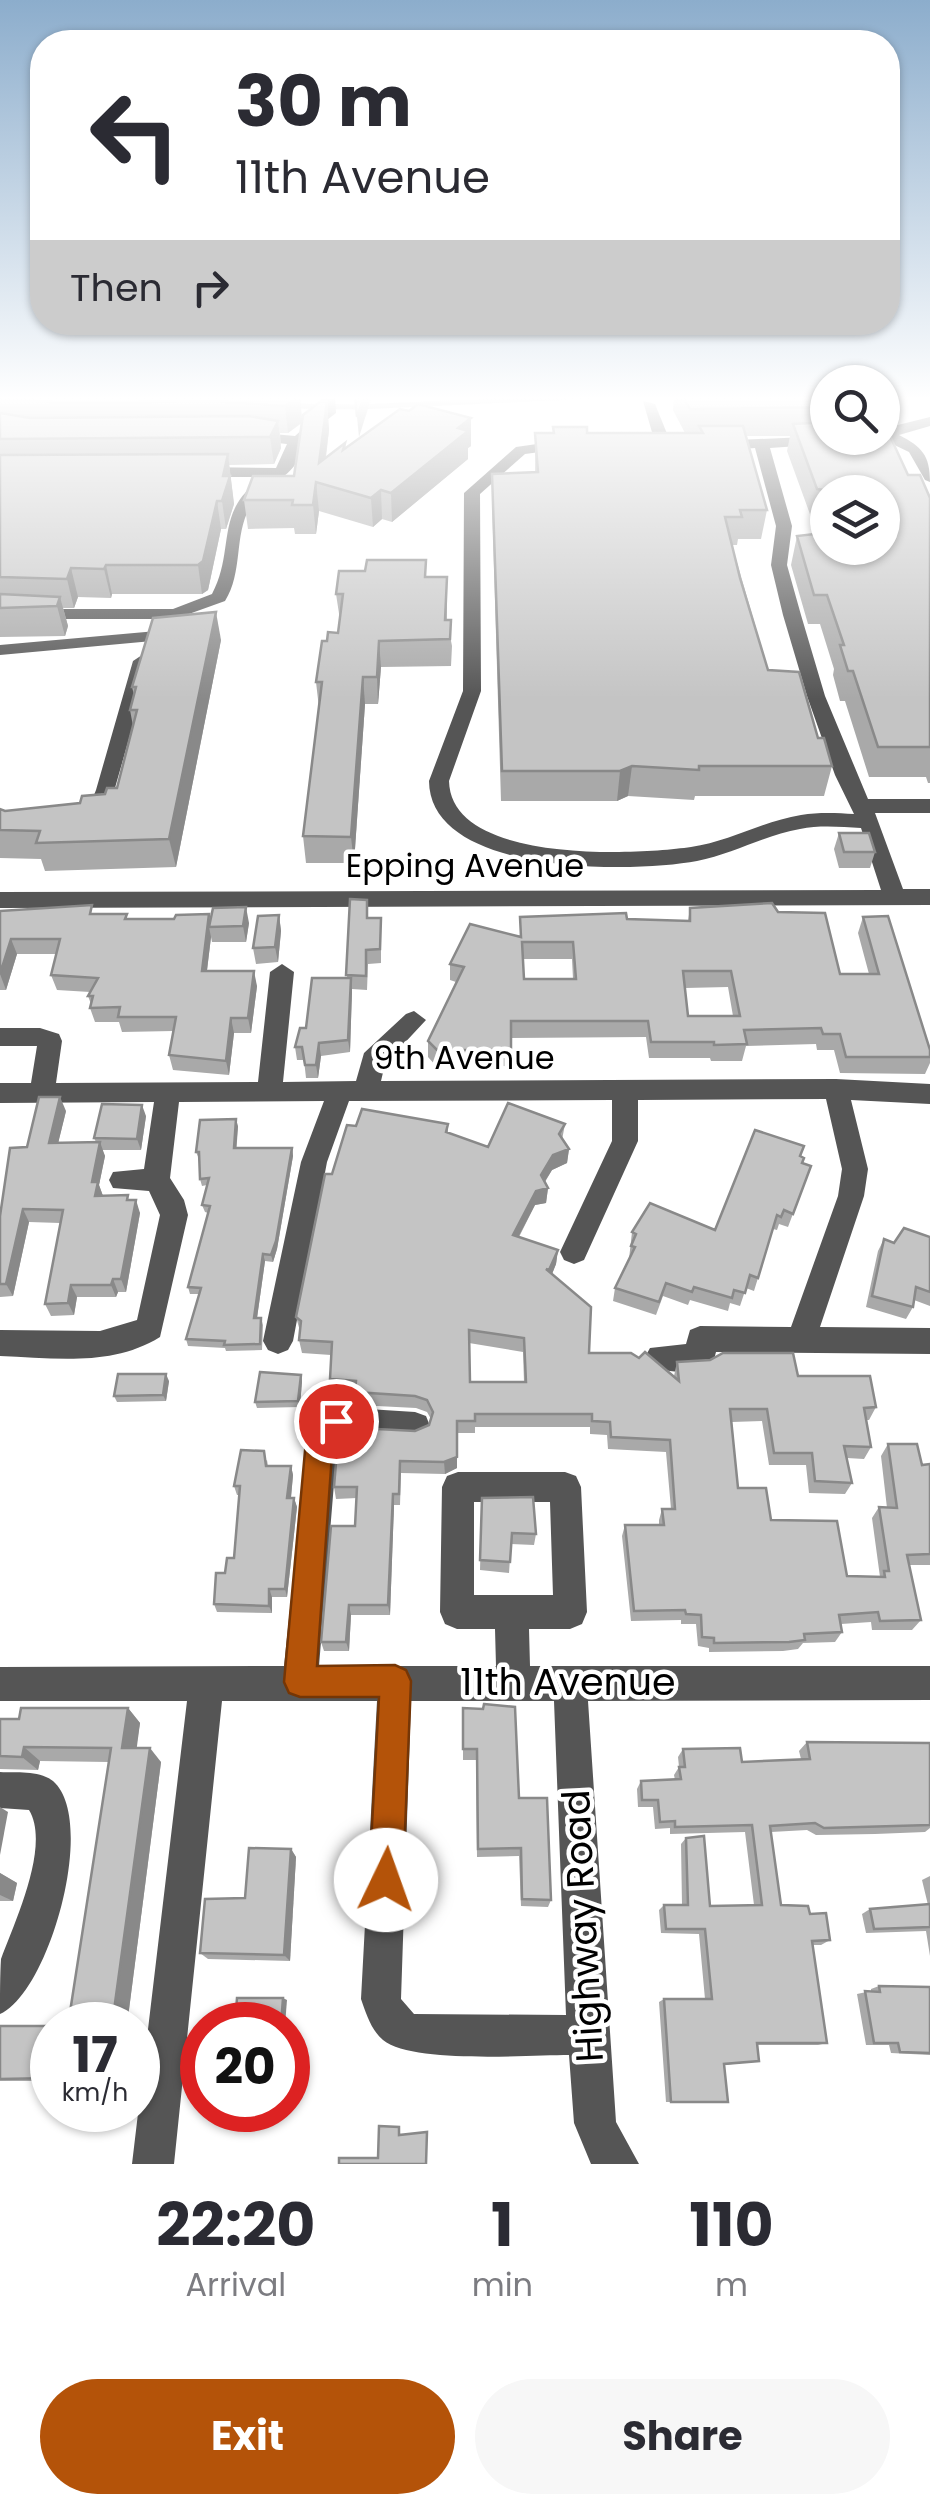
<!DOCTYPE html>
<html lang="en">
<head>
<meta charset="utf-8">
<style>
	:root { --surface:#fff; --page:#f7f7f7; --text:#2b2b33; --muted:#7c7c81; --accent:#b45309 }
	body { margin:0; font-family:Poppins,sans-serif; background:var(--page); color:var(--text); height:100vh; display:flex; flex-direction:column; font-size:38px; white-space:nowrap }
	* { box-sizing:border-box; margin:0 }
	p { font-size:32px; color:var(--muted) }
	.icon { flex:none; width:55px; height:55px; fill:none; stroke:currentColor; stroke-width:2; stroke-linecap:round; stroke-linejoin:round }
	.map { position:relative; height:2164px; overflow:hidden }
	.side { display:flex; flex-direction:column; background:var(--surface); flex:1 }
	.side>* { flex:none }
	.hud { position:absolute; left:30px; top:30px; width:870px; height:305px; border-radius:40px; box-shadow:0 2px 8px #0004; background:#fff; color:var(--text); overflow:hidden }
	.buttons { position:absolute; left:810px; top:365px; display:grid; gap:20px }
	.buttons a { display:grid; place-items:center; width:90px; height:90px; border-radius:50%; background:var(--surface); box-shadow:0 2px 8px #0004; font-size:50px }
	.speed { position:absolute; left:30px; top:2002px; display:flex; gap:20px; font-size:50px; font-weight:700; text-align:center }
	.speed>* { display:grid; place-content:center; width:130px; height:130px; border-radius:50%; background:var(--surface); box-shadow:0 2px 8px #0004; line-height:1 }
	.speed small { font-size:25px; font-weight:400 }
	.speed .limit { border:15px solid #d22; background:#fff; color:#111 }
	.pin { position:absolute; display:grid; place-items:center; width:85px; height:85px; color:#fff; margin:-42px; border:5px solid #fff; border-radius:50%; box-shadow:0 2px 10px #0007 }
	.me { position:absolute; width:110px; margin:-55px; rotate:3deg; stroke-linejoin:round; filter:drop-shadow(0 0 8px #0008) }
	.turn { display:flex; align-items:center; gap:35px; height:210px; padding:0 40px; font-size:45px }
	.turn .icon { width:130px; height:130px; stroke-width:2.5 }
	.turn b { display:block; font-size:70px; line-height:85px }
	.then { display:flex; align-items:center; height:95px; padding:0 40px; background:#0003; gap:20px; font-size:38px }
	.eta { display:flex; justify-content:space-evenly; align-items:center; height:170px; text-align:center }
	.eta b { font-size:60px; font-weight:700; line-height:70px }
	.button { display:flex; gap:20px; margin-top:auto; padding:20px 40px }
	.button a { flex:1; height:115px; border-radius:60px; background:var(--accent); color:#fff; font-size:40px; font-weight:700; line-height:115px; text-align:center }
	.button a+a { background:var(--page); color:var(--text) }
	.map>svg:first-child { display:block }
</style>
</head>
<body>
<div class="map">
<svg width="930" height="2164" viewBox="0 0 930 2164">
	<rect width="100%" height="100%" fill="#fff"/>
	<g fill="none" stroke-linecap="round" stroke-linejoin="round">
		<path stroke="#a3a3a3" stroke-width="5" d="M293 406 358 407 593 396"/>
		<g fill="#555" fill-rule="evenodd">
			<path d="M321 396H335L336 413 301 440C301 481 269 476 252 504 233 532 244 571 225 601L175 619H0V609H173L212 594C236 549 213 510 264 477H200L192 472 200 467 276 468 287 444 250 440 243 436 250 432 295 436 322 412Z"/>
			<path d="M643 401 655 404 672 446 669 449 656 446Z"/>
			<path d="M930 417V426L899 435C922 447 930 455 930 482L925 480 909 452 884 440 770 448 792 526 787 565 801 615 825 696 868 799H930V813H875L903 889H930V905L0 908V892L881 890 861 828C841 827 820 825 800 829 765 835 733 854 697 861 633 873 430 876 429 781L463 691 464 493 516 447 565 440 570 442V448L525 454 480 494 481 691 449 781C451 864 635 855 691 847 729 842 763 821 801 815 819 812 837 813 854 814L835 775 807 696 783 615 771 565 776 526 755 448 715 451 707 446 715 441 828 436 882 438V429Z"/>
			<path d="M179 629 188 634 185 638 0 655V645Z"/>
			<path d="M142 655 151 661 109 809 92 820H78L75 815 90 805 96 790 133 661Z"/>
			<path d="M282 964 294 972 283 1082 356 1081 364 1053 406 1014 414 1011 426 1020 385 1064 381 1081 836 1079 930 1084V1104L851 1100 868 1169 864 1196 820 1327 930 1328V1354L716 1352 712 1367C694 1374 668 1373 650 1366L645 1357 650 1348 686 1344 690 1330 700 1326 791 1327 838 1196 842 1169 826 1099 638 1100V1141L584 1260 574 1264 564 1260 560 1252 612 1141V1100L349 1101 327 1162 293 1341 288 1350 278 1354 268 1350 263 1341 301 1162 324 1101 179 1102 170 1178 184 1200 188 1215 160 1337C112 1367 54 1358 0 1356V1330L100 1331 137 1320 160 1215 149 1191 113 1188 109 1180 113 1172 144 1169 154 1102 0 1103V1083H31L37 1046H0V1028H40L59 1034 62 1041 56 1083 258 1082 270 972Z"/>
			<path d="M336 1407 415 1412 426 1416 430 1426 426 1436 415 1440 338 1435 319 1666H496L495 1629H457L445 1624 440 1612 442 1487 447 1476 458 1472H565L576 1476 581 1487 587 1612 582 1624 570 1629H529L530 1666H930V1700L588 1701 616 2122 639 2164H591L574 2123 569 2055C527 2055 413 2064 383 2040 371 2030 366 2013 361 1999L377 1701H222L174 2164H132L187 1701H0V1667L284 1666 309 1426 313 1416ZM474 1502H550L553 1595H474ZM411 1701H554L566 2015 414 2014 401 1999Z"/>
			<path d="M0 1772C17 1773 39 1770 53 1781 98 1820 49 1993 0 2014 0 1997 0 1974 1 1959 14 1923 51 1846 29 1810L0 1808Z"/>
		</g>
	</g>
	<g fill="#a9a9a9" fill-rule="evenodd">
		<path d="M0 396H300L302 419 327 402 329 430 326 458 345 443 346 448 471 446 468 448V459L392 522 382 519 373 527 319 511 316 534H295L294 528 248 529 244 500 294 476 302 423 288 433H280L281 448 274 464 229 465 234 504 226 529H221L208 590 202 594H112L111 598 78 597 74 608H63L68 626 65 636 0 637Z"/>
		<path d="M674 396H828V438L908 475 930 498V783H928L926 777H869L845 701H840L833 675 834 669 820 624H808L791 565 797 536 813 534 814 531 882 548V492H828V520L811 517 787 451 790 436H746L767 510 761 539H738L737 545H732L768 670 818 738 832 766 824 796H695L694 800 628 796 617 801H501L492 502V474L535 472V433H685L673 410Z"/>
		<path d="M426 560V577H447V620L452 646 451 666 381 667 378 704H365L354 863H306L303 836 319 708 316 682 327 641 338 633 340 620 336 594 365 571Z"/>
		<path d="M221 640 176 867 45 871 41 859 0 858V809L5 811 80 803 117 788 133 726 130 710 134 695 132 687Z"/>
		<path d="M839 833 875 852 870 868H839L834 849Z"/>
		<path d="M350 899 368 918H381V963L368 964 367 990 352 989 350 1052 321 1056 318 1078H306L304 1060H297L295 1047 347 978Z"/>
		<path d="M690 908 778 912 840 974H869L858 933 863 917 930 1050V1063L925 1074 840 1073 834 1050H817L816 1044 746 1046 742 1061H711L710 1058H649L646 1037 511 1038 510 1066 437 1067 428 1057V1041L456 982 450 980V964L520 937V917L688 921ZM523 959H572L573 979H524ZM728 987 733 1016H688L685 988Z"/>
		<path d="M0 911 95 914 128 919 249 923 246 942H212L211 937 207 971 257 986 251 1033H234L229 1075 173 1070 169 1055 173 1031 122 1032 119 1022H95L90 1008 91 1004 88 996 90 992 57 990 51 975 56 954H17L6 990H0Z"/>
		<path d="M279 915 281 931 278 962 256 964 253 948Z"/>
		<path d="M66 1111 58 1143 96 1142 94 1138 146 1116 141 1150H102L105 1156 99 1185 103 1196 130 1200 140 1213 126 1292H118L116 1297H77L74 1315 51 1316 45 1304 60 1223 29 1222 13 1296 0 1297V1216L27 1147Z"/>
		<path d="M448 1124V1132L488 1147 565 1124 562 1140 569 1149 567 1163 552 1170 545 1182 548 1188 546 1203 535 1205 519 1237 558 1250 556 1264 552 1274 589 1353 674 1376 677 1362 798 1376 876 1407 869 1420H866L871 1447 864 1459 847 1458 852 1483 845 1494 809 1493 806 1465H769L762 1421 732 1422 738 1488 771 1520 847 1576 880 1577 872 1518 879 1507 887 1508 881 1456 888 1444 922 1465 930 1464V1565H909L921 1620 912 1630H872L871 1622 841 1624 842 1632 835 1642 803 1643 798 1649 783 1651 709 1652V1648L698 1646 696 1624H681V1620L631 1621 622 1536 625 1525H659V1520L662 1509H671L666 1452 608 1449 607 1435 590 1434V1427H475V1433H457V1468L445 1474 401 1473 400 1505H394L390 1615H351L349 1651H324L321 1642 355 1526 357 1498 336 1499 334 1487 415 1431 429 1425 431 1419 427 1412 416 1408 357 1405 356 1394 332 1392 330 1379 331 1355 302 1353 299 1340 300 1331 296 1317 332 1174 356 1126ZM469 1343 523 1352 524 1382H470Z"/>
		<path d="M238 1126 236 1148H292L293 1156 277 1249 273 1262 265 1261 257 1318H261L263 1325 262 1350 226 1351 225 1348 188 1346 186 1339 199 1294H190L188 1287 208 1213 205 1212 202 1205 207 1185 202 1186 200 1179 199 1159 196 1152Z"/>
		<path d="M800 1156 802 1163 811 1166 788 1227 779 1224 777 1230 773 1229 754 1291 746 1288 740 1306 730 1303 728 1311 690 1300 688 1305 663 1296 656 1315 613 1301 615 1288 629 1259 632 1232 715 1230Z"/>
		<path d="M930 1237V1306L914 1300 913 1307 906 1319 866 1307 878 1251 884 1239 894 1243Z"/>
		<path d="M301 1375 302 1381 300 1407 257 1408 255 1402Z"/>
		<path d="M169 1381 166 1401 117 1402 114 1396Z"/>
		<path d="M267 1460 268 1466H291L293 1475 291 1498H294L297 1507 287 1597H272V1613L217 1612 214 1604 225 1573 234 1558 240 1495H237L234 1486Z"/>
		<path d="M482 1498 536 1534 534 1545 511 1544 509 1573 480 1570Z"/>
		<path d="M128 1708 140 1723 136 1748 161 1762 127 2025H68L109 1762 40 1761 38 1770 0 1769V1719H19Z"/>
		<path d="M463 1708 519 1798 551 1900 548 1907 521 1906 519 1856 477 1857 476 1760H463Z"/>
		<path d="M807 1742 930 1743V1828L925 1832 875 1834 816 1835 807 1830 771 1832 781 1905 810 1914 830 1940 821 1945H812L827 2043 818 2045H757L759 2061 724 2065 721 2102H666L659 2002 664 1999H705L699 1934 661 1933 659 1910 664 1905H682L681 1844 686 1838 710 1906 754 1905 745 1832 670 1834V1828L655 1829 653 1807H638L637 1789 641 1781 675 1780 674 1775 679 1767 678 1757 683 1749 742 1762 801 1759 799 1751Z"/>
		<path d="M291 1849 296 1857 290 1961 208 1959 200 1953 245 1898Z"/>
		<path d="M0 1873 17 1883 13 1901H0Z"/>
		<path d="M930 1876V1956L926 1931 866 1933 862 1914 870 1909 928 1905 922 1880Z"/>
		<path d="M879 1986 930 1987V2055L891 2053 889 2045H866L857 1994 871 1991V1989Z"/>
		<rect x="0" y="2026" width="52" height="55"/>
	</g>
	<g fill="#898989">
		<path d="M300 396 302 422 288 433 285 406Z"/>
		<path d="M364 396H372L359 437 357 417Z"/>
		<path d="M327 402 329 430 322 484 319 463Z"/>
		<path d="M471 418V446L468 448V459L392 522 391 493 458 428Z"/>
		<path d="M278 421 281 448 274 464 270 437Z"/>
		<path d="M228 454 234 504 226 529 222 501 223 476Z"/>
		<path d="M316 482 319 511 316 534 313 505Z"/>
		<path d="M381 490 382 519 373 527 371 498Z"/>
		<path d="M217 501 221 529 208 590 202 594 198 565Z"/>
		<path d="M106 565 112 594 111 598 104 569Z"/>
		<path d="M71 568 78 597 74 608 67 579Z"/>
		<path d="M60 597 68 626 65 636 57 606Z"/>
		<path d="M216 612 221 640 176 867 169 839Z"/>
		<path d="M379 641 381 667 378 704 377 677Z"/>
		<path d="M363 677 365 704 354 863 351 837Z"/>
		<path d="M632 766 628 796 617 801 620 771Z"/>
		<path d="M246 907 249 923 246 942 243 926Z"/>
		<path d="M209 914 211 927H209L211 937 205 986 202 971Z"/>
		<path d="M279 915 281 931 278 962 275 947Z"/>
		<path d="M11 939 17 954 6 990 0 974Z"/>
		<path d="M254 971 257 986 251 1033 248 1018Z"/>
		<path d="M351 978 352 991 350 1052 348 1040Z"/>
		<path d="M231 1018 234 1033 229 1075 226 1061Z"/>
		<path d="M319 1043 321 1056 318 1078 316 1065Z"/>
		<path d="M60 1097 66 1111 55 1156 49 1143Z"/>
		<path d="M142 1105 146 1116 141 1150 137 1139Z"/>
		<path d="M236 1119 238 1126 236 1155 234 1148Z"/>
		<path d="M100 1142 105 1156 99 1185 103 1196 100 1209 92 1182Z"/>
		<path d="M292 1148 293 1156 277 1249 273 1262 271 1255Z"/>
		<path d="M569 1149 567 1163 552 1170 540 1189 541 1175 553 1155Z"/>
		<path d="M548 1188 546 1203 535 1205 512 1249 513 1235 536 1191Z"/>
		<path d="M136 1200 140 1213 126 1292 121 1279Z"/>
		<path d="M23 1209 29 1222 13 1296 6 1284Z"/>
		<path d="M558 1250 556 1264 548 1284 549 1270Z"/>
		<path d="M263 1254 265 1261 256 1325 254 1318Z"/>
		<path d="M113 1279 118 1292 116 1297 111 1285Z"/>
		<path d="M71 1285 77 1297 74 1315 68 1303Z"/>
		<path d="M166 1374 169 1381 166 1401 163 1395Z"/>
		<path d="M301 1375 302 1381 300 1407 298 1401Z"/>
		<path d="M457 1421V1468L445 1474 444 1462Z"/>
		<path d="M291 1466 293 1475 290 1507 287 1498Z"/>
		<path d="M393 1494 394 1505 390 1615 388 1605Z"/>
		<path d="M294 1498 297 1507 287 1597 285 1589Z"/>
		<path d="M269 1589 272 1597V1613L269 1606Z"/>
		<path d="M349 1605 351 1615 349 1651 346 1642Z"/>
		<path d="M128 1708 140 1723 135 1761 122 1748Z"/>
		<path d="M24 1747 40 1761 38 1770 22 1757Z"/>
		<path d="M150 1748 161 1762 127 2025H112Z"/>
		<path d="M0 1807 8 1812 0 1855Z"/>
		<path d="M291 1849 296 1857 290 1961 284 1955Z"/>
		<path d="M0 1873 17 1883 13 1901 0 1895Z"/>
		<path d="M283 1998 287 2000 285 2025H281Z"/>
		<path d="M275 2110H279V2119L274 2118Z"/>
	</g>
	<g fill="#c4c4c4" stroke="#898989" stroke-width="2.5" fill-rule="evenodd">
		<path d="M0 396H299L285 406 213 401 66 403 0 398Z"/>
		<path d="M355 396H364L357 417Z"/>
		<path d="M683 396H828V407L690 409Z"/>
		<path d="M320 402H327L319 463 345 443 343 450 400 409 409 411 418 404 471 418 458 428 468 431 391 493 381 490 371 498 316 482 313 505H292L293 500H244L253 476H294L303 415Z"/>
		<path d="M0 413 30 418 249 416 278 421 270 437 0 439Z"/>
		<path d="M883 421 908 475H920L930 498V747H878L853 671H848L840 645H844L827 595H814L797 536 815 534 814 531H828V548H882V492H842L817 489 793 424 828 422V438H882Z"/>
		<path d="M699 426H743L767 510H740L742 517H725L740 578 768 670 799 672 818 738H824L832 766H699V770L632 766 620 771H502L492 474 538 472 535 433H554L553 427H587V433H703Z"/>
		<path d="M228 454 223 476H230L222 501H217L203 561 198 565H106L104 569 71 568 67 579 0 577V455Z"/>
		<path d="M367 560H426L425 577H447L445 620H451L450 639 379 641 377 677H363L351 837 303 836 322 682H316L322 641H327L328 632 338 633 343 594H336L339 571H365Z"/>
		<path d="M0 594 60 597 57 606 0 608Z"/>
		<path d="M216 612 169 839 36 843 40 831 0 830V809L5 811 80 803 82 796 105 794 107 788H117L137 710H130L136 687H132L153 618Z"/>
		<path d="M839 833H869L875 852H844Z"/>
		<path d="M350 899 367 900V918H381L380 949 366 950V976L346 975Z"/>
		<path d="M772 903 778 912 825 913 840 974H879L863 917 888 916 930 1050V1057H846L840 1034H823L821 1028 744 1030 747 1044 714 1045V1042H651L648 1021H511V1050H437L428 1041 464 967 450 964 470 924 521 937 520 917 626 913 627 919 690 921V908ZM522 942H573L576 979H524ZM683 971H731L740 1016H688Z"/>
		<path d="M92 905 90 914H127L125 919H174L176 915 209 914 202 971H254L248 1018H231L226 1061 169 1055 176 1017H118L120 1007 90 1008 93 996H88L98 978 51 975 60 939H11L0 974V911Z"/>
		<path d="M246 907 243 926 209 927 213 908Z"/>
		<path d="M279 915 275 947 253 948 258 916Z"/>
		<path d="M312 978H351L348 1040 319 1043 316 1065H305L302 1047H295L300 1028H306Z"/>
		<path d="M39 1097H60L49 1143 100 1142 92 1182H98L95 1196 128 1195 127 1200H136L121 1279H113L111 1285H71L68 1303 45 1304 63 1210 23 1209 6 1284H0V1216L10 1148 27 1147Z"/>
		<path d="M508 1103 565 1124 559 1134 569 1149 553 1155 541 1175 548 1188 536 1191 513 1235 558 1250 549 1270 546 1269 591 1307 589 1353H631L639 1358 645 1352 679 1381 677 1362 710 1360 723 1353H793L798 1376H870L876 1407 864 1408 871 1447 844 1446 852 1483 815 1481 812 1453H774L767 1409H730L738 1488H766L771 1520 837 1521 847 1576 885 1577 884 1571H889L879 1507 897 1508 888 1444H917L922 1465 930 1464V1554L907 1555 921 1620 880 1621 878 1612 839 1615 842 1632 804 1634 805 1640 789 1642 714 1643V1638L702 1637 701 1615 686 1614 685 1610 634 1611 625 1525H664L662 1509H675L670 1440 611 1437 610 1422 592 1421V1414H475V1421H457V1457L444 1462 400 1461 399 1494H393L388 1605H349L346 1642H321L331 1526H355L357 1487H334L339 1427 415 1431 429 1425 433 1412 427 1400 415 1396 355 1392 356 1381 330 1379 332 1342 299 1340 301 1321 296 1317 325 1174H332L347 1125 356 1126 362 1109 448 1124 446 1132 488 1147ZM469 1330 524 1338 526 1382H470Z"/>
		<path d="M102 1104 142 1105 137 1139 94 1138Z"/>
		<path d="M236 1119 234 1148H292L276 1241 271 1255 263 1254 254 1318H261L260 1344 224 1345 225 1341 186 1339 201 1288 188 1287 210 1206 202 1205 209 1178 200 1179 199 1152H196L200 1120Z"/>
		<path d="M755 1130 804 1146 800 1156 804 1158 802 1163 811 1166 793 1214 784 1210 781 1217 777 1215 758 1278 750 1275 745 1293 734 1290 732 1298 694 1287 692 1292 666 1283 659 1302 615 1288 635 1247 631 1246 636 1234 632 1232 650 1203 715 1230Z"/>
		<path d="M904 1228 930 1237V1292L916 1287 913 1307 872 1296 884 1239 894 1243Z"/>
		<path d="M260 1372 301 1375 298 1401 255 1402Z"/>
		<path d="M118 1374H166L163 1395 114 1396Z"/>
		<path d="M241 1450 264 1451 266 1466H291L287 1498H294L285 1589H269V1606L214 1604 216 1573H225L227 1558H234L240 1486H234Z"/>
		<path d="M533 1497 536 1534 512 1533 510 1562 480 1560 482 1498Z"/>
		<path d="M484 1704 515 1707 519 1798H547L551 1900 522 1899 521 1848 478 1849 477 1749H463V1708L483 1709Z"/>
		<path d="M21 1708H128L122 1748H150L112 2025H68L111 1748 24 1747 22 1757 0 1756V1719H19Z"/>
		<path d="M807 1742 930 1743V1825L824 1828 815 1823 770 1826 781 1905 808 1906 810 1914 826 1913 830 1940 812 1941 827 2043H757L759 2061 724 2064 728 2102H671L664 1999H712L705 1929H666L664 1905H688L686 1838 704 1836 710 1906 762 1905 752 1825 675 1827V1821L660 1822 658 1800H642L641 1781 681 1779 679 1767H685L683 1749 740 1748 742 1762 810 1759Z"/>
		<path d="M249 1848 291 1849 284 1955 200 1953 205 1899 245 1898Z"/>
		<path d="M930 1904V1927L874 1929 870 1909Z"/>
		<path d="M879 1986 930 1987V2053L900 2052 898 2043H874L865 1991 880 1992Z"/>
		<path d="M237 1998H283L281 2025H235Z"/>
		<path d="M0 2026H52V2078L0 2079Z"/>
		<path d="M228 2110H275L274 2118H227Z"/>
		<path d="M379 2126 399 2127V2135L427 2132 426 2164H339V2158H378Z"/>
	</g>
	<linearGradient id="sky" x2="0" y2="1"><stop stop-color="#8cadcc"/><stop offset="0.57" stop-color="#fff"/><stop offset="1" stop-color="#fff" stop-opacity="0"/></linearGradient>
	<rect width="930" height="699" fill="url(#sky)"/>
	<path fill="#b45309" stroke="#753606" stroke-width="2.5" d="M336 1408 346 1412 350 1421 333 1440 317 1666 395 1665 406 1670 411 1681 403 1880 398 1892 386 1897 374 1892 369 1880 379 1697H300L289 1693 284 1682 306 1440 314 1417Z"/>
	<g text-anchor="middle" stroke-width="9" stroke-linejoin="round" paint-order="stroke">
		<g font-size="32" fill="#000" stroke="#fff">
			<text x="465" y="877">Epping Avenue</text>
			<text x="464" y="1069">9th Avenue</text>
		</g>
		<g font-size="38" fill="#000" stroke="#fff">
			<text x="568" y="1695">11th Avenue</text>
			<text transform="translate(583 1926) rotate(-93)" y="13">Highway Road</text>
		</g>
	</g>
</svg>
<div class="buttons">
<a><svg class="icon" aria-label="search" viewBox="0 0 24 24"><circle cx="10" cy="10" r="6"/><path d="M15 15l6 6"/></svg></a>
<a><svg class="icon" aria-label="layers" viewBox="0 0 24 24"><path d="M12 4l9 5-9 5-9-5zM3 14l9 5 9-5"/></svg></a>
</div>
<div class="speed"><div>17<small>km/h</small></div><div class="limit">20</div></div>
<div class="pin" style="left:336px;top:1421px;background:#d93025"><svg class="icon" aria-label="arrive" viewBox="0 0 24 24"><path d="M6 21V4h12l-3 4 3 4H6"/></svg></div>
<svg class="me" style="left:386px;top:1880px" viewBox="-20 -20 40 40"><circle r="19" fill="#fff"/><path d="M0-13L10 11 0 6-10 11z" fill="#b45309"/></svg>
<div class="hud">
<div class="turn"><svg class="icon" aria-label="left" viewBox="0 0 24 24"><path d="M17 20v-9H6M10 6l-5 5 5 5"/></svg><div><b>30 m</b>11th Avenue</div></div>
<div class="then">Then<svg class="icon" aria-label="right" viewBox="0 0 24 24"><path d="M7 20v-9h11M14 6l5 5-5 5"/></svg></div>
</div>
</div>
<section class="side">
<div class="eta">
<div><b>22:20</b><p>Arrival</p></div>
<div><b>1</b><p>min</p></div>
<div><b>110</b><p>m</p></div>
</div>
<div class="button"><a>Exit</a><a>Share</a></div>
</section>
</body>
</html>
